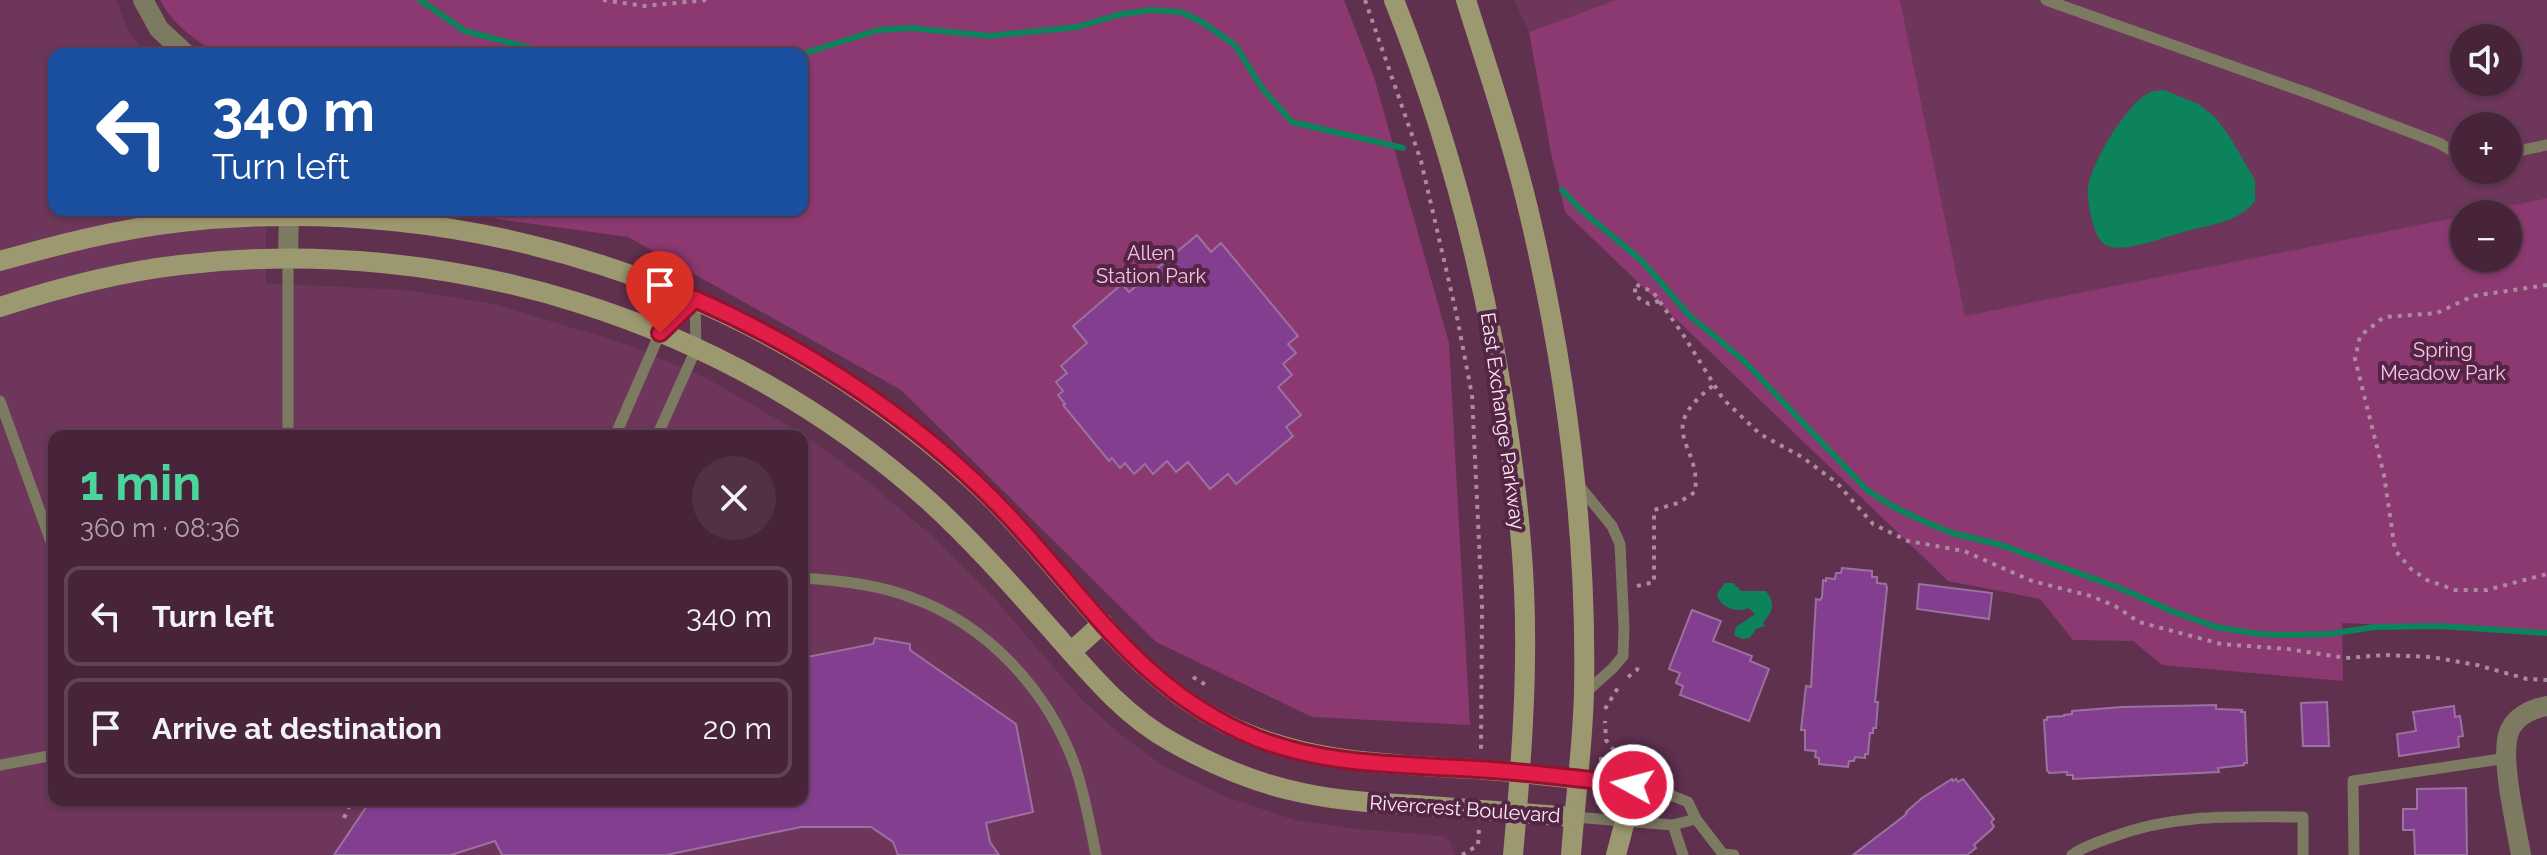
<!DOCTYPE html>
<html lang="en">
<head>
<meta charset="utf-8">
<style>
	:root { --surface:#48243b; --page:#523046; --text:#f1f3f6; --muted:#b1a4af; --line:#604155; --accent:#4bd49b }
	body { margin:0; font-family:Raleway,sans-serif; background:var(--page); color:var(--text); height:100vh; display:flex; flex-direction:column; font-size:30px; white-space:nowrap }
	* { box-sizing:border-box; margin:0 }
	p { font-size:26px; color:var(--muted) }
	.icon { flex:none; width:44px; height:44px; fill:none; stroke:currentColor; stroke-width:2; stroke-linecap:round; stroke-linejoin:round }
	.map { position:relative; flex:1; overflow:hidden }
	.sheet { position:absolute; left:48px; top:430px; width:760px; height:376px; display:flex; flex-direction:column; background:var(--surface); border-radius:16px; box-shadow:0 2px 6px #0004,0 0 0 2px var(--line) }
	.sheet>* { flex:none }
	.hud { position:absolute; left:48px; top:48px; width:760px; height:168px; border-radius:16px; box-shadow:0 2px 6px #0004,0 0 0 2px var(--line); background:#1a4fa0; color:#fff; overflow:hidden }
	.fabs { position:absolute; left:2450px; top:24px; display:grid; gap:16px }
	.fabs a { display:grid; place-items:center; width:72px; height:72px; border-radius:50%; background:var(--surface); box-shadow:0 2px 6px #0004,0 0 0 2px var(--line); font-size:40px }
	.pin { position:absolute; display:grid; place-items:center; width:68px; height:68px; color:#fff; margin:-82px -34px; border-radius:50% 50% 50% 0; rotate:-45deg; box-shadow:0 0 8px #0007 }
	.pin .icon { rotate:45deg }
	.me { position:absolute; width:88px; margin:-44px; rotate:277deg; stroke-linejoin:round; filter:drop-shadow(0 0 6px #0008) }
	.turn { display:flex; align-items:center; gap:28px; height:168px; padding:0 32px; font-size:36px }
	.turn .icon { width:104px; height:104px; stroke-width:2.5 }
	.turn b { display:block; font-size:56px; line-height:68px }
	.round { display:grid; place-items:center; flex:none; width:84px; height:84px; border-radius:42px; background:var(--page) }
	.summary { display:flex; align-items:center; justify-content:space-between; height:136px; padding:0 32px }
	h1 { font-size:48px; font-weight:700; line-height:60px; color:var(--accent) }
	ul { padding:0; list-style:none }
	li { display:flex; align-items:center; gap:24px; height:100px; margin:0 16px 12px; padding:0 16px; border:4px solid var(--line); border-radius:16px }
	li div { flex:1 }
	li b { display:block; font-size:30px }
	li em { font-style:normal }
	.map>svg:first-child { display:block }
</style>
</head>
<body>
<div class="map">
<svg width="2547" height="855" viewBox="0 0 2547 855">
	<rect width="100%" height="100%" fill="#60304f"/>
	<g fill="#6d365a" fill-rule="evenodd">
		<path d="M0 0H116L128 30 146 54H54V210H266V283L404 290 495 304 632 346 708 379 806 436 860 475 930 534 994 598 1081 699 1121 735 1165 767 1229 798 1295 820 1349 828 1443 836 1450 841 1455 855H0ZM54 436H802V800H54Z"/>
		<path d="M1514 0H1616L1529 32Z"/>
		<path d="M1900 0H2547V198L2323 246 1965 317ZM2464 38H2508V82H2464ZM2464 126H2508V170H2464Z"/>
	</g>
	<g fill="#8b3970">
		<path d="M160 0H1344L1374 77 1449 343 1470 725 1312 717 1156 642 901 390 628 237 433 210H802V54H219C194 39 174 26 160 0Z"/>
		<path d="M1616 0H1900L1965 316 2464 216V258H2508V214H2472L2547 198V632L2342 623 2343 681 2162 665 2133 641 2073 640 2040 599 1948 581 1565 212 1551 153 1529 32Z"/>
	</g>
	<g fill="#0c835a">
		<path d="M2164 90 2198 104 2215 117 2228 134 2255 180V201C2238 223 2208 225 2183 232 2165 237 2129 251 2111 247 2102 245 2098 238 2095 230 2091 217 2087 202 2088 188 2091 163 2128 101 2151 92 2152 91 2163 90 2164 90Z"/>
		<path d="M1725 583H1733L1741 591H1766C1776 605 1773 610 1763 623L1765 626 1756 629 1750 638 1742 639 1734 635 1736 627 1755 614 1749 608C1736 613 1720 608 1717 594Z"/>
	</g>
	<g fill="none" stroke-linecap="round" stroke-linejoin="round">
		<g stroke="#0c835a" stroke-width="6">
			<path d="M420 0 465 31 553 54"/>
			<path d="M802 54 878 30 912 28 989 36 1078 27 1117 15 1151 10 1181 12 1202 22 1235 45 1262 88 1292 122 1403 148"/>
			<path d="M1562 190 1580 209 1642 261 1689 315 1744 361 1867 490 1894 507 1923 521 1952 533 2001 545 2122 589 2174 612 2216 627 2259 634 2291 635 2329 634 2374 627 2440 626 2547 633"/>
		</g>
	</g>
	<g fill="#843e8f" stroke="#9a729f" stroke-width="2">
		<path d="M1197 235 1211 252 1221 243 1298 336 1288 344 1296 353 1283 364 1292 375 1278 387 1301 415 1286 427 1293 436 1236 484 1228 474 1210 489 1188 462 1176 472 1167 461 1153 474 1145 464 1134 474 1125 463 1120 468 1112 458 1109 461 1063 405 1065 404 1058 395 1063 391 1056 382 1067 373 1061 366 1087 343 1073 326 1122 284 1129 292Z"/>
		<path d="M1842 568 1872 571V577H1877V583L1886 584 1887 588 1875 702H1878L1876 728H1873V733H1870L1868 754H1865V758L1855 757 1854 761H1849L1848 767 1819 764V758L1815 757 1816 751 1805 750V730H1801L1806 686 1811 687 1816 599 1820 600 1822 597 1823 580 1826 581V578L1835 579 1836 573H1841Z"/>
		<path d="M1919 584 1992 593 1989 619 1917 609Z"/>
		<path d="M1692 610 1721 621 1713 641 1752 656 1750 661 1769 669 1749 721 1680 695 1683 686 1676 683 1680 673 1669 669Z"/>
		<path d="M875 638 910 644V650L1016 724 1033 812 986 823 990 842 999 855H898L893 842 871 827H801L666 855H502L495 841 451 855H334L371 800H802V658L873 644Z"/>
		<path d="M2327 702 2329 746H2303L2301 703Z"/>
		<path d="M2216 705V709L2242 710 2241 712H2245L2247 763H2244V765L2218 768 2219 772 2073 779V775H2067V772L2049 773 2047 770 2044 720H2047V717L2064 716V715L2072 714V711L2122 707Z"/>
		<path d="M2454 706 2455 717 2460 716 2463 736 2458 737 2459 747 2399 756 2397 734 2416 731 2413 712Z"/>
		<path d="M1952 779 1953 781 1956 779 1958 782 1963 779 1994 819 1991 822 1994 826 1992 829 1974 845 1976 848 1967 855H1853L1904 816 1907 813 1906 812 1922 798Z"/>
		<path d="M2466 788 2467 855H2415L2414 830H2403V809H2417V789Z"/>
	</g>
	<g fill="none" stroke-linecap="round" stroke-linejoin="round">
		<g stroke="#ac8a9f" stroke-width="4" stroke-dasharray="4 6" stroke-linecap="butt">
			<path d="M603 0 644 6 707 0"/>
			<path d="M1365 0 1421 161 1456 312 1472 395 1482 605 1481 750"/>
			<path d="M2547 285 2473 296 2437 313 2384 317 2360 336 2355 359 2384 475 2395 550 2411 569 2427 580 2455 590H2487L2547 574"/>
			<path d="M1659 301 1649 304 1635 296V284L1653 292 1684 336 1723 399 1760 434 1802 457 1837 483 1873 524 1908 541 1964 551 2032 581 2091 596 2115 606 2139 622 2221 644 2288 649 2346 658 2384 655 2432 657 2477 665 2527 679 2547 680"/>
			<path d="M1637 586 1654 582V510L1678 503 1695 492C1702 443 1652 432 1714 385"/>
			<path d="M1193 677 1209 687"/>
			<path d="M1628 677 1637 670 1639 662"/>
			<path d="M1605 709 1619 686"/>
			<path d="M1599 759H1604L1615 752 1606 740 1605 721"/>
			<path d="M344 818 352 800"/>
			<path d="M1462 855 1478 845 1479 828"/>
		</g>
		<g stroke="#7c7a61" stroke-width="11">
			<path d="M2046 0 2313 95 2439 143 2464 158"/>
			<path d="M2508 153 2547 145"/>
			<path d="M0 401 54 550"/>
			<path d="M288 436V259"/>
			<path d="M615 436 660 333 695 299"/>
			<path d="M657 436 696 349 695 300"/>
			<path d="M1576 482 1612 526 1620 544 1624 628 1623 656 1613 668 1585 693"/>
			<path d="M802 578C838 580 876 584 910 597 987 624 1048 690 1075 766 1085 795 1090 825 1096 855"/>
			<path d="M0 765 54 755"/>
			<path d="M1579 779 1653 788 1688 802 1696 819 1723 854 1734 855"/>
			<path d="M1574 817 1673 825 1696 819"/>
			<path d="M1673 825 1683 855"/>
			<path d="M2072 855C2084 846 2098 842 2112 837 2174 813 2237 817 2303 817V855"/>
			<path d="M2354 855 2353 781 2507 758"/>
		</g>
		<g stroke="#7c7a61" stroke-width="20">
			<path d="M143 0 159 29 186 54"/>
			<path d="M288 259 289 210"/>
			<path d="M2521 855C2516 825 2501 763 2508 735 2513 717 2531 709 2547 706"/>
		</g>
		<g stroke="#9c9870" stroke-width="20">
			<path d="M1394 0C1450 141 1488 288 1509 438 1516 488 1522 539 1524 589 1528 677 1521 767 1513 855"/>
			<path d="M1466 0C1489 73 1514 147 1531 221 1567 376 1587 533 1584 691 1583 746 1575 800 1571 855"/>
			<path d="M0 261C60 244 119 229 181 222 468 190 758 285 971 479 1058 558 1117 668 1224 723 1302 763 1387 764 1473 769 1508 771 1543 776 1579 779"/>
			<path d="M0 307C58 288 119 272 180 265 448 233 728 320 929 501 975 543 1015 589 1056 635 1091 675 1125 716 1172 742 1211 764 1258 784 1303 793 1340 801 1378 803 1416 805 1469 809 1522 813 1574 817"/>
			<path d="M1071 652 1103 623"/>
			<path d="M1616 855 1625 821"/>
		</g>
	</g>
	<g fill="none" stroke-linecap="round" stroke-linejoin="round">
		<defs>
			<path id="route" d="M660 333 695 299C807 348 924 425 1007 514 1088 600 1141 691 1256 738 1326 766 1402 764 1477 769 1529 772 1581 779 1633 785"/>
		</defs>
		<use href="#route" stroke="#92132f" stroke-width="20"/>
		<use href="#route" stroke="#e11d48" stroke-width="14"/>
	</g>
	<g text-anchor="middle" stroke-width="8" stroke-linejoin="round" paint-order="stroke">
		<g font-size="20" fill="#f7c5e3" stroke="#542544">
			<text x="1151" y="260">Allen<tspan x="1151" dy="23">Station Park</tspan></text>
			<text x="2443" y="357">Spring<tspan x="2443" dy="23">Meadow Park</tspan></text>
		</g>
		<g font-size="20" fill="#fdeaf5" stroke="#542544">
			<text transform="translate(1503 421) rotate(82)" y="7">East Exchange Parkway</text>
			<text transform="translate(1465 809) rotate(4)" y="7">Rivercrest Boulevard</text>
		</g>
	</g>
</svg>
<div class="fabs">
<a><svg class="icon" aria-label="sound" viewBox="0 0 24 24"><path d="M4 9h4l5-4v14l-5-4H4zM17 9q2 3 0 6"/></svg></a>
<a>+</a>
<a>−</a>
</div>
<div class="pin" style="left:660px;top:333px;background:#d93025"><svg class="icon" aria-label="arrive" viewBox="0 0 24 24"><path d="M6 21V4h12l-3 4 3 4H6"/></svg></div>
<svg class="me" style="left:1633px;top:785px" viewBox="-20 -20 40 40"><circle r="17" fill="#e11d48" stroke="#fff" stroke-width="3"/><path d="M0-11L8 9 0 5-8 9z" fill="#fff"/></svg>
<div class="hud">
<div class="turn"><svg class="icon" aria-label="left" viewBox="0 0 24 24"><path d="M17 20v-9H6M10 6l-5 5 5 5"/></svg><div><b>340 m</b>Turn left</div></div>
</div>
<section class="sheet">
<div class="summary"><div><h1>1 min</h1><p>360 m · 08:36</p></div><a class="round"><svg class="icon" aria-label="close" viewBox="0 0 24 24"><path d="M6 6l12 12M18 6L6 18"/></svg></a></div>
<ul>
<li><svg class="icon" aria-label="left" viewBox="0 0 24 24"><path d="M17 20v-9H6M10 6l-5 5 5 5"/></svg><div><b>Turn left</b></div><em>340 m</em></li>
<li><svg class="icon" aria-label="arrive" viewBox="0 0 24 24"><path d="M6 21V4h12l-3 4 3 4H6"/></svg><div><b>Arrive at destination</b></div><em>20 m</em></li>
</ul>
</section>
</div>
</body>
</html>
